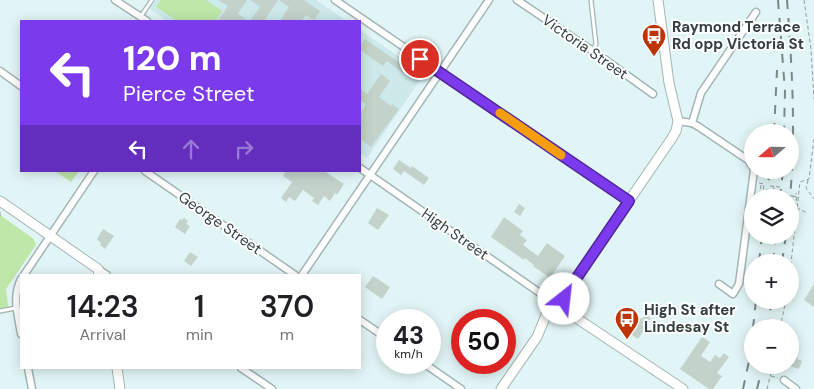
<!DOCTYPE html>
<html lang="en">
<head>
<meta charset="utf-8">
<style>
	:root { --surface:#fff; --page:#f2f2f2; --text:#202124; --muted:#757577 }
	body { margin:0; font-family:"DM Sans",sans-serif; background:var(--page); color:var(--text); height:100vh; display:flex; flex-direction:column; font-size:19px; white-space:nowrap }
	* { box-sizing:border-box; margin:0 }
	p { font-size:16px; color:var(--muted) }
	.icon { flex:none; width:28px; height:28px; fill:none; stroke:currentColor; stroke-width:2; stroke-linecap:round; stroke-linejoin:round }
	.map { position:relative; flex:1; overflow:hidden }
	.details { position:absolute; left:20px; top:274px; width:341px; height:95px; display:flex; flex-direction:column; background:var(--surface); border-radius:0px; box-shadow:0 2px 12px #0003 }
	.details>* { flex:none }
	.hud { position:absolute; left:20px; top:20px; width:341px; height:152px; border-radius:0px; box-shadow:0 2px 12px #0003; background:#7c3aed; color:#fff; overflow:hidden }
	.needle { width:32px; rotate:250deg }
	.tools { position:absolute; left:744px; top:124px; display:grid; gap:10px }
	.tools a { display:grid; place-items:center; width:55px; height:55px; border-radius:50%; background:var(--surface); box-shadow:0 2px 12px #0003; font-size:25px }
	.speed { position:absolute; left:376px; top:309px; display:flex; gap:10px; font-size:25px; font-weight:700; text-align:center }
	.speed>* { display:grid; place-content:center; width:65px; height:65px; border-radius:50%; background:var(--surface); box-shadow:0 2px 12px #0003; line-height:1 }
	.speed small { font-size:12px; font-weight:400 }
	.speed .limit { border:8px solid #d22; background:#fff; color:#111 }
	.pin { position:absolute; display:grid; place-items:center; width:42px; height:42px; color:#fff; margin:-21px; border:2px solid #fff; border-radius:50%; box-shadow:0 1px 5px #0007 }
	.me { position:absolute; width:55px; margin:-28px; rotate:29deg; stroke-linejoin:round; filter:drop-shadow(0 0 4px #0008) }
	.turn { display:flex; align-items:center; gap:18px; height:105px; padding:0 20px; font-size:22px }
	.turn .icon { width:65px; height:65px; stroke-width:2.5 }
	.turn b { display:block; font-size:35px; line-height:42px }
	.lanes { display:flex; align-items:center; height:48px; padding:0 20px; background:#0003; justify-content:center; gap:25px; direction:ltr }
	.lanes .off { opacity:.35 }
	.eta { display:flex; justify-content:space-evenly; align-items:center; height:85px; text-align:center }
	.eta b { font-size:30px; font-weight:600; line-height:35px }
	.map>svg:first-child { display:block }
</style>
</head>
<body>
<div class="map">
<svg width="814" height="389" viewBox="0 0 814 389">
	<rect width="100%" height="100%" fill="#e2f5f6"/>
	<g fill="#cde9ea">
		<path d="M156 0H316L347 21H167L150 9Z"/>
		<path d="M360 30 424 74 367 158 360 153Z"/>
	</g>
	<g fill="#bfe7aa">
		<path d="M161 0H206L222 11 216 21H177L156 7Z"/>
		<path d="M55 171H79L71 182Z"/>
		<path d="M0 215 34 239 36 245 6 289 9 312 0 314Z"/>
	</g>
	<g fill="#c3d3cc">
		<path d="M218 0H247L238 14 248 21H218L228 6Z"/>
		<path d="M250 0H278L264 21H250L260 7Z"/>
		<path d="M279 0H304L320 11 314 20 306 15 301 21H280L289 7Z"/>
		<path d="M365 39 407 68 403 73 387 61 383 66 360 50V46Z"/>
		<path d="M381 74 390 81 379 97 391 106 392 104 399 109 371 147 360 139V114L366 104 360 100V89L367 94Z"/>
		<path d="M399 160 411 168 412 166 429 178 424 185 404 171 401 175 393 169Z"/>
		<path d="M286 171H324L344 184 337 195 335 193 330 201 324 196 318 205 312 201 314 198 303 190 295 201 289 197 286 202 281 198 292 182 283 176Z"/>
		<path d="M519 204 525 208 520 216 514 212Z"/>
		<path d="M377 208 389 215 378 230 368 223Z"/>
		<path d="M504 217 523 231 520 235 527 240 523 245 538 256 547 243 565 256 550 278 533 266 534 265 525 258 524 260 491 237Z"/>
		<path d="M184 218 188 221 186 224 190 226 185 234 175 227 180 219 182 220Z"/>
		<path d="M103 229 114 236 105 249 100 245 101 243 97 239Z"/>
		<path d="M190 252 198 257 191 266 184 261Z"/>
		<path d="M373 276 390 287 382 299 365 287Z"/>
		<path d="M814 284V307L804 300Z"/>
		<path d="M647 314 651 319 646 323 648 324 638 339 629 333 639 318 641 319Z"/>
		<path d="M702 337 710 342 701 356 710 362 715 355 720 358 724 353 729 357 717 373 722 376 713 389H709L680 369Z"/>
		<path d="M790 354 798 357 797 359 802 361 799 369 789 366Z"/>
	</g>
	<g fill="none" stroke-linecap="round" stroke-linejoin="round">
		<defs>
			<g id="lane">
				<path d="M591 0 596 44 593 50"/>
				<path d="M141 16 152 0"/>
				<path d="M0 311 16 308"/>
			</g>
			<g id="street">
				<path d="M115 0 147 21"/>
				<path d="M335 0 629 201"/>
				<path d="M517 0 593 51 653 94"/>
				<path d="M0 71 21 86"/>
				<path d="M678 121 692 123 701 93 756 12"/>
				<path d="M692 123 699 127 748 160 752 166"/>
				<path d="M360 168 550 300"/>
				<path d="M145 171 295 275"/>
				<path d="M98 269 107 275"/>
				<path d="M24 275 94 171"/>
				<path d="M302 275 489 0"/>
				<path d="M21 279C12 297 18 315 21 334"/>
				<path d="M719 284 733 294 739 284 754 170"/>
				<path d="M360 320 388 339"/>
				<path d="M422 362 461 389"/>
				<path d="M28 368 32 389"/>
				<path d="M241 368 272 389"/>
				<path d="M784 380 796 389"/>
			</g>
			<g id="secondary">
				<path d="M0 201 98 269 99 275"/>
				<circle cx="558" cy="306" r="9"/>
				<path d="M563 297 672 138 676 131 678 121 669 83 658 0"/>
				<path d="M566 311 683 389"/>
				<path d="M117 368 120 389"/>
				<path d="M501 389 537 337 549 308"/>
			</g>
		</defs>
		<use href="#lane" stroke="#a3b5b6" stroke-width="5.5"/>
		<use href="#street" stroke="#a3b5b6" stroke-width="9"/>
		<use href="#secondary" stroke="#a3b5b6" stroke-width="11"/>
		<g stroke="#919e9f" stroke-width="1" stroke-dasharray="4 2.5" stroke-linecap="butt">
			<path d="M804 0 811 49 814 99"/>
			<path d="M808 180 806 188 814 199"/>
			<path d="M759 183 764 184 763 194"/>
			<path d="M761 185 760 194H762"/>
			<path d="M770 186 780 187"/>
			<path d="M773 198 774 187"/>
			<path d="M795 207 797 196"/>
			<path d="M792 210 793 196 796 197V193"/>
			<path d="M793 210H795V207L807 213"/>
			<path d="M0 212V216"/>
			<path d="M790 272 800 182 809 179 814 139"/>
			<path d="M780 328 786 300"/>
			<path d="M771 376 778 378"/>
			<path d="M767 389 773 365"/>
		</g>
		<use href="#lane" stroke="#fff" stroke-width="3"/>
		<use href="#street" stroke="#fff" stroke-width="6"/>
		<use href="#secondary" stroke="#fff" stroke-width="9"/>
		<g stroke="#7b8788" stroke-width="2" stroke-dasharray="9 9" stroke-linecap="butt">
			<path d="M778 0 785 91 784 132"/>
			<path d="M787 0C792 66 796 131 790 198"/>
			<path d="M774 132 777 70"/>
			<path d="M766 198 770 170"/>
			<path d="M780 198 783 170"/>
			<path d="M759 262 762 235"/>
			<path d="M773 262 776 235"/>
			<path d="M782 262 786 235"/>
			<path d="M753 328 756 300"/>
			<path d="M767 328 772 300"/>
			<path d="M743 389 749 361 752 330"/>
			<path d="M757 389 763 365"/>
		</g>
		<path stroke="#919e9f" stroke-width="1" stroke-dasharray="4 2.5" stroke-linecap="butt" d="M763 194 793 196"/>
	</g>
	<g fill="none" stroke-linecap="round" stroke-linejoin="round">
		<defs>
			<path id="route" d="M420 59 629 201 563 298 564 299"/>
		</defs>
		<use href="#route" stroke="#51269a" stroke-width="12"/>
		<use href="#route" stroke="#7c3aed" stroke-width="9"/>
		<path stroke="#f59e0b" stroke-width="9" d="M500 113 561 155"/>
	</g>
	<defs>
		<symbol id="bus-pin" viewBox="-11 -11 22 30"><path d="M0 17L-7.5 6A9.5 9.5 0 1 1 7.5 6Z" fill="#bd3407" stroke="#fbffff"/><path d="M-5-6H5V4H4V6H2V4H-2V6H-4V4H-5ZM-3.5-4V0h7V-4ZM-3.5 1.2v1.5H-2V1.2ZM2 1.2v1.5H3.5V1.2Z" fill="#fff"/></symbol>
	</defs>
	<g fill-rule="evenodd">
		<use href="#bus-pin" x="640" y="22" width="28" height="38"/>
		<use href="#bus-pin" x="613" y="305" width="28" height="38"/>
	</g>
	<g text-anchor="middle" stroke-width="4" stroke-linejoin="round" paint-order="stroke">
		<g font-size="15" font-weight="bold" fill="#373e3f" stroke="#fbffff" text-anchor="start">
			<text x="672" y="32">Raymond Terrace<tspan x="672" dy="17">Rd opp Victoria St</tspan></text>
			<text x="644" y="315">High St after<tspan x="644" dy="17">Lindesay St</tspan></text>
		</g>
		<g font-size="15" fill="#373e3f" stroke="#fbffff">
			<text transform="translate(585 47) rotate(35)" y="5">Victoria Street</text>
			<text transform="translate(220 223) rotate(35)" y="5">George Street</text>
			<text transform="translate(455 234) rotate(35)" y="5">High Street</text>
		</g>
	</g>
</svg>
<div class="tools">
<a><svg class="needle" viewBox="-14 -14 28 28"><path d="M0-13l5 13h-10z" fill="#e53935"/><path d="M0 13l5-13h-10z" fill="#757577"/></svg></a>
<a><svg class="icon" aria-label="layers" viewBox="0 0 24 24"><path d="M12 4l9 5-9 5-9-5zM3 14l9 5 9-5"/></svg></a>
<a>+</a>
<a>−</a>
</div>
<div class="speed"><div>43<small>km/h</small></div><div class="limit">50</div></div>
<div class="pin" style="left:420px;top:59px;background:#d93025"><svg class="icon" aria-label="arrive" viewBox="0 0 24 24"><path d="M6 21V4h12l-3 4 3 4H6"/></svg></div>
<svg class="me" style="left:564px;top:299px" viewBox="-20 -20 40 40"><circle r="19" fill="#fff"/><path d="M0-13L10 11 0 6-10 11z" fill="#7c3aed"/></svg>
<div class="hud">
<div class="turn"><svg class="icon" aria-label="left" viewBox="0 0 24 24"><path d="M17 20v-9H6M10 6l-5 5 5 5"/></svg><div><b>120 m</b>Pierce Street</div></div>
<div class="lanes"><svg class="icon" aria-label="left" viewBox="0 0 24 24"><path d="M17 20v-9H6M10 6l-5 5 5 5"/></svg><svg class="icon off" aria-label="ahead" viewBox="0 0 24 24"><path d="M12 20V5M6 11l6-6 6 6"/></svg><svg class="icon off" aria-label="right" viewBox="0 0 24 24"><path d="M7 20v-9h11M14 6l5 5-5 5"/></svg></div>
</div>
<section class="details">
<div class="eta">
<div><b>14:23</b><p>Arrival</p></div>
<div><b>1</b><p>min</p></div>
<div><b>370</b><p>m</p></div>
</div>
</section>
</div>
</body>
</html>
